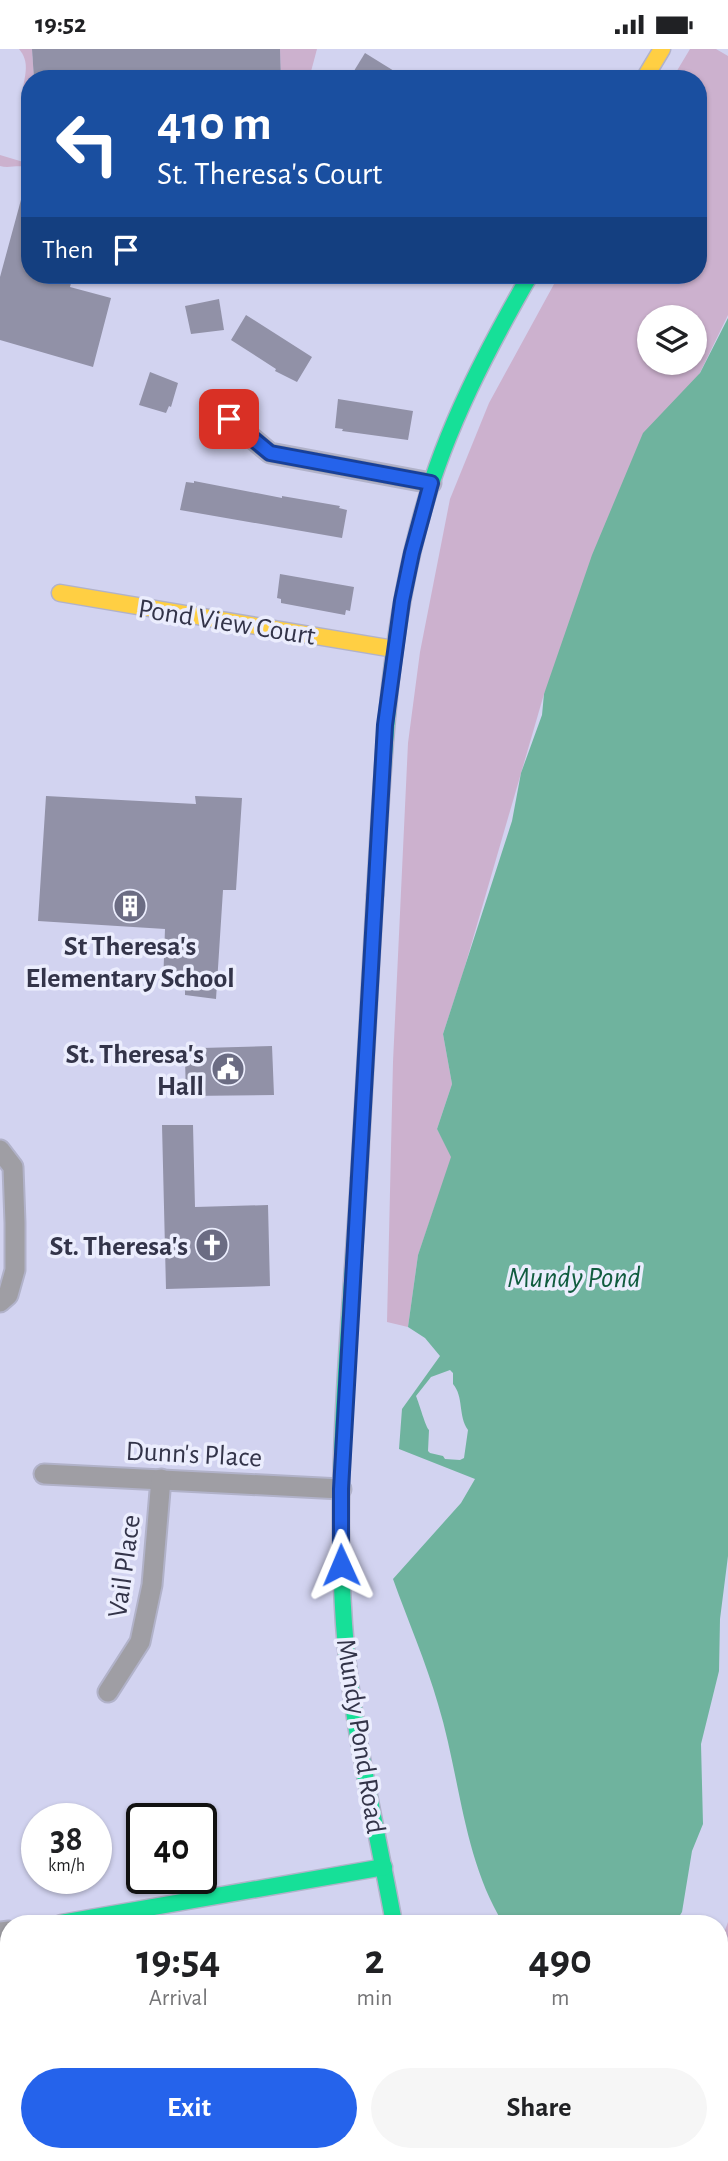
<!DOCTYPE html>
<html lang="en">
<head>
<meta charset="utf-8">
<style>
	:root { --surface:#fff; --page:#f6f6f6; --text:#202124; --muted:#757577; --accent:#2563eb }
	body { margin:0; font-family:"Alegreya Sans",sans-serif; background:var(--page); color:var(--text); height:100vh; display:flex; flex-direction:column; font-size:26px; white-space:nowrap }
	* { box-sizing:border-box; margin:0 }
	p { font-size:23px; color:var(--muted) }
	.icon { flex:none; width:38px; height:38px; fill:none; stroke:currentColor; stroke-width:2; stroke-linecap:round; stroke-linejoin:round }
	.map { position:relative; flex:1; overflow:hidden }
	.drawer { position:absolute; left:0px; top:1866px; width:728px; height:247px; display:flex; flex-direction:column; background:var(--surface); border-radius:28px 28px 0 0; box-shadow:0 2px 5px #0004 }
	.drawer>* { flex:none }
	.banner { position:absolute; left:21px; top:21px; width:686px; height:214px; border-radius:28px; box-shadow:0 2px 5px #0004; background:#1a4fa0; color:#fff; overflow:hidden }
	.tools { position:absolute; left:637px; top:256px; display:grid; gap:14px }
	.tools a { display:grid; place-items:center; width:70px; height:70px; border-radius:50%; background:var(--surface); box-shadow:0 2px 5px #0004; font-size:35px }
	.speed { position:absolute; left:21px; top:1754px; display:flex; gap:14px; font-size:35px; font-weight:700; text-align:center }
	.speed>* { display:grid; place-content:center; width:91px; height:91px; border-radius:50%; background:var(--surface); box-shadow:0 2px 5px #0004; line-height:1 }
	.speed small { font-size:18px; font-weight:400 }
	.speed .limit { border:4px solid #111; border-radius:10px; background:#fff; color:#111 }
	.pin { position:absolute; display:grid; place-items:center; width:60px; height:60px; color:#fff; margin:-30px; border-radius:14px; box-shadow:0 4px 10px #0006 }
	.me { position:absolute; width:77px; margin:-38px; rotate:359deg; stroke-linejoin:round; filter:drop-shadow(0 0 5px #0008) }
	.turn { display:flex; align-items:center; gap:24px; height:147px; padding:0 21px; font-size:32px }
	.turn .icon { width:91px; height:91px; stroke-width:2.5 }
	.turn b { display:block; font-size:49px; line-height:60px }
	.then { display:flex; align-items:center; height:66px; padding:0 21px; background:#0003; gap:14px; font-size:26px }
	.eta { display:flex; justify-content:space-evenly; align-items:center; height:119px; text-align:center }
	.eta b { font-size:42px; font-weight:600; line-height:49px }
	.cta { display:flex; gap:14px; margin-top:auto; padding:14px 21px }
	.cta a { flex:1; height:80px; border-radius:42px; background:var(--accent); color:#fff; font-size:28px; font-weight:600; line-height:80px; text-align:center }
	.cta a+a { background:var(--page); color:var(--text) }
	.status { display:flex; justify-content:space-between; align-items:center; height:49px; padding:0 35px; background:var(--surface); direction:ltr }
	.status svg { height:19px; fill:currentColor }
	.map>svg:first-child { display:block }
</style>
</head>
<body>
<div class="status"><b>19:52</b><svg viewBox="0 0 49 12"><path d="M0 12V9h3v3zM5 12V6h3v6zM10 12V3h3v9zM15 12V0h3v12zM26 1h20v11H26zM47 4h2v5h-2z"/></svg></div>
<div class="map">
<svg width="728" height="2112" viewBox="0 0 728 2112">
	<rect width="100%" height="100%" fill="#d2d3f0"/>
	<g fill="#ccb1ce" fill-rule="evenodd">
		<path d="M19 0H32L34 30H30V51L23 40C25 25 30 13 19 0Z"/>
		<path d="M280 0H317L309 30H281Z"/>
		<path d="M690 0H716L728 7V266L544 645 463 924 443 985 452 1035 437 1080 452 1108 418 1206 408 1278 387 1273 393 1013 408 694 420 603 450 450 489 354 559 226H698V30H672ZM649 268H695V313H649Z"/>
		<path d="M0 106 30 115V119C18 115 9 120 0 117Z"/>
		<path d="M728 1873V1908L719 1911V1897Z"/>
	</g>
	<path fill="#6fb39e" fill-rule="evenodd" d="M728 269V1507L720 1570 719 1622 701 1695 703 1775 692 1802 682 1863 675 1874H503C463 1809 460 1727 438 1655 426 1613 408 1572 393 1530L461 1454 475 1430 399 1400 402 1360 440 1307 425 1289 408 1278 418 1206 451 1108 437 1080 452 1035 443 985 512 772 521 724 542 666 544 645 592 506 643 384 700 324ZM450 1321 453 1324V1335C464 1348 458 1367 468 1381L464 1409 460 1411 445 1410 443 1407 430 1404 428 1402 429 1381C426 1379 419 1354 416 1347L431 1328Z"/>
	<g fill="none" stroke-linecap="round" stroke-linejoin="round">
		<path stroke="#6fb39e" stroke-width="5" d="M501 2104 502 2112"/>
	</g>
	<g fill="#9191a7">
		<path d="M32 0H280L281 30H34Z"/>
		<path d="M365 4 407 30H349Z"/>
		<path d="M25 136 30 137V226H73L70 238 111 249 93 318 0 291V228Z"/>
		<path d="M219 250 224 281 191 285 185 257Z"/>
		<path d="M246 266 312 308 297 333 275 322 276 320 231 291Z"/>
		<path d="M150 323 178 334 171 358 169 357 166 364 139 356Z"/>
		<path d="M338 350 413 362 408 391 342 382 343 380 335 379Z"/>
		<path d="M194 432 282 449V447L340 457 339 459 347 461 342 489 180 461 186 433 194 434Z"/>
		<path d="M280 525 354 538 350 562 346 561 345 566 281 554V550L277 549Z"/>
		<path d="M46 747 196 755 195 747 242 749 236 841H223L216 950 185 946V936H163L165 880 38 872Z"/>
		<path d="M272 997 274 1046 186 1047 185 1010H201L202 999Z"/>
		<path d="M162 1076H193L195 1158 268 1156 270 1237 166 1240Z"/>
	</g>
	<g fill="none" stroke-linecap="round" stroke-linejoin="round">
		<defs>
			<g id="street">
				<path d="M229 370 270 404 431 434"/>
				<path d="M0 1101 13 1118 15 1174V1221L8 1246 0 1253"/>
				<path d="M44 1425 341 1440"/>
				<path d="M108 1643 140 1593 152 1536 161 1430"/>
				<path d="M0 1883 9 1882"/>
				<path d="M113 2104 115 2112"/>
			</g>
			<g id="fast">
				<path d="M375 846C383 717 387 587 423 462 446 379 487 301 530 226"/>
				<path d="M359 1129C350 1276 334 1429 344 1575 351 1676 376 1775 394 1874"/>
				<path d="M61 1874 384 1818"/>
			</g>
			<g id="slow">
				<path d="M644 30 662 0"/>
				<path d="M60 544 394 600"/>
				<path d="M436 2104 437 2112"/>
			</g>
			<path id="jam" d="M359 1129 375 846"/>
		</defs>
		<use href="#street" stroke="#b1b2c9" stroke-width="23"/>
		<use href="#fast" stroke="#b1b2c9" stroke-width="19"/>
		<use href="#slow" stroke="#b1b2c9" stroke-width="19"/>
		<use href="#jam" stroke="#b1b2c9" stroke-width="19"/>
		<use href="#street" stroke="#9f9ea4" stroke-width="19"/>
		<use href="#fast" stroke="#16e098" stroke-width="16"/>
		<use href="#slow" stroke="#ffcf43" stroke-width="16"/>
		<use href="#jam" stroke="#f24e42" stroke-width="16"/>
	</g>
	<g fill="none" stroke-linecap="round" stroke-linejoin="round">
		<defs>
			<path id="route" d="M229 370 270 404 431 434 412 504 402 552 385 676 341 1440V1516"/>
		</defs>
		<use href="#route" stroke="#184099" stroke-width="18"/>
		<use href="#route" stroke="#2563eb" stroke-width="12"/>
	</g>
	<defs>
		<symbol id="building-disc" viewBox="-11 -11 22 22"><circle r="9.5" fill="#6b6c83" stroke="#ebedfd"/><path d="M-4-6H4V6H1V3H-1V6H-4ZM-2.5-4.3h1.7v1.8h-1.7ZM.8-4.3h1.7v1.8H.8ZM-2.5-1h1.7V.8h-1.7ZM.8-1h1.7V.8H.8Z" fill="#fff"/></symbol>
		<symbol id="civic-disc" viewBox="-11 -11 22 22"><circle r="9.5" fill="#6b6c83" stroke="#ebedfd"/><path d="M-.6-6.5H3V-4.5H.6V-3L4-1V1h2V6H-6V1h2V-1L-.6-3ZM-1.2 2.5V6h2.4V2.5Z" fill="#fff"/></symbol>
		<symbol id="church-disc" viewBox="-11 -11 22 22"><circle r="9.5" fill="#6b6c83" stroke="#ebedfd"/><path d="M-1.2-6h2.4v3.5h3.3v2.4h-3.3V6h-2.4V-.1h-3.3v-2.4h3.3Z" fill="#fff"/></symbol>
	</defs>
	<g fill-rule="evenodd">
		<use href="#building-disc" x="111" y="838" width="38" height="38"/>
		<use href="#civic-disc" x="209" y="1001" width="38" height="38"/>
		<use href="#church-disc" x="193" y="1177" width="38" height="38"/>
	</g>
	<g text-anchor="middle" stroke-width="7" stroke-linejoin="round" paint-order="stroke">
		<g font-size="28" fill="#333449" stroke="#ebedfd">
			<text transform="translate(227 572) rotate(9)" y="10">Pond View Court</text>
			<text transform="translate(194 1404) rotate(3)" y="10">Dunn's Place</text>
			<text transform="translate(123 1517) rotate(-82)" y="10">Vail Place</text>
			<text transform="translate(362 1687) rotate(81)" y="10">Mundy Pond Road</text>
		</g>
		<g font-size="28" font-weight="bold" fill="#333449" stroke="#ebedfd" text-anchor="end">
			<text x="130" y="906" text-anchor="middle">St Theresa's<tspan x="130" dy="32">Elementary School</tspan></text>
			<text x="204" y="1014">St. Theresa's<tspan x="204" dy="32">Hall</tspan></text>
			<text x="188" y="1206">St. Theresa's</text>
		</g>
		<g font-size="30" font-style="italic" fill="#115c3f" stroke="#ebedfd">
			<text x="574" y="1238">Mundy Pond</text>
		</g>
	</g>
</svg>
<div class="tools">
<a><svg class="icon" aria-label="layers" viewBox="0 0 24 24"><path d="M12 4l9 5-9 5-9-5zM3 14l9 5 9-5"/></svg></a>
</div>
<div class="speed"><div>38<small>km/h</small></div><div class="limit">40</div></div>
<div class="pin" style="left:229px;top:370px;background:#d93025"><svg class="icon" aria-label="arrive" viewBox="0 0 24 24"><path d="M6 21V4h12l-3 4 3 4H6"/></svg></div>
<svg class="me" style="left:341px;top:1516px" viewBox="-20 -20 40 40"><path d="M0-17L14 15 0 8-14 15z" fill="#2563eb" stroke="#fff" stroke-width="4"/></svg>
<div class="banner">
<div class="turn"><svg class="icon" aria-label="left" viewBox="0 0 24 24"><path d="M17 20v-9H6M10 6l-5 5 5 5"/></svg><div><b>410 m</b>St. Theresa's Court</div></div>
<div class="then">Then<svg class="icon" aria-label="arrive" viewBox="0 0 24 24"><path d="M6 21V4h12l-3 4 3 4H6"/></svg></div>
</div>
<section class="drawer">
<div class="eta">
<div><b>19:54</b><p>Arrival</p></div>
<div><b>2</b><p>min</p></div>
<div><b>490</b><p>m</p></div>
</div>
<div class="cta"><a>Exit</a><a>Share</a></div>
</section>
</div>
</body>
</html>
